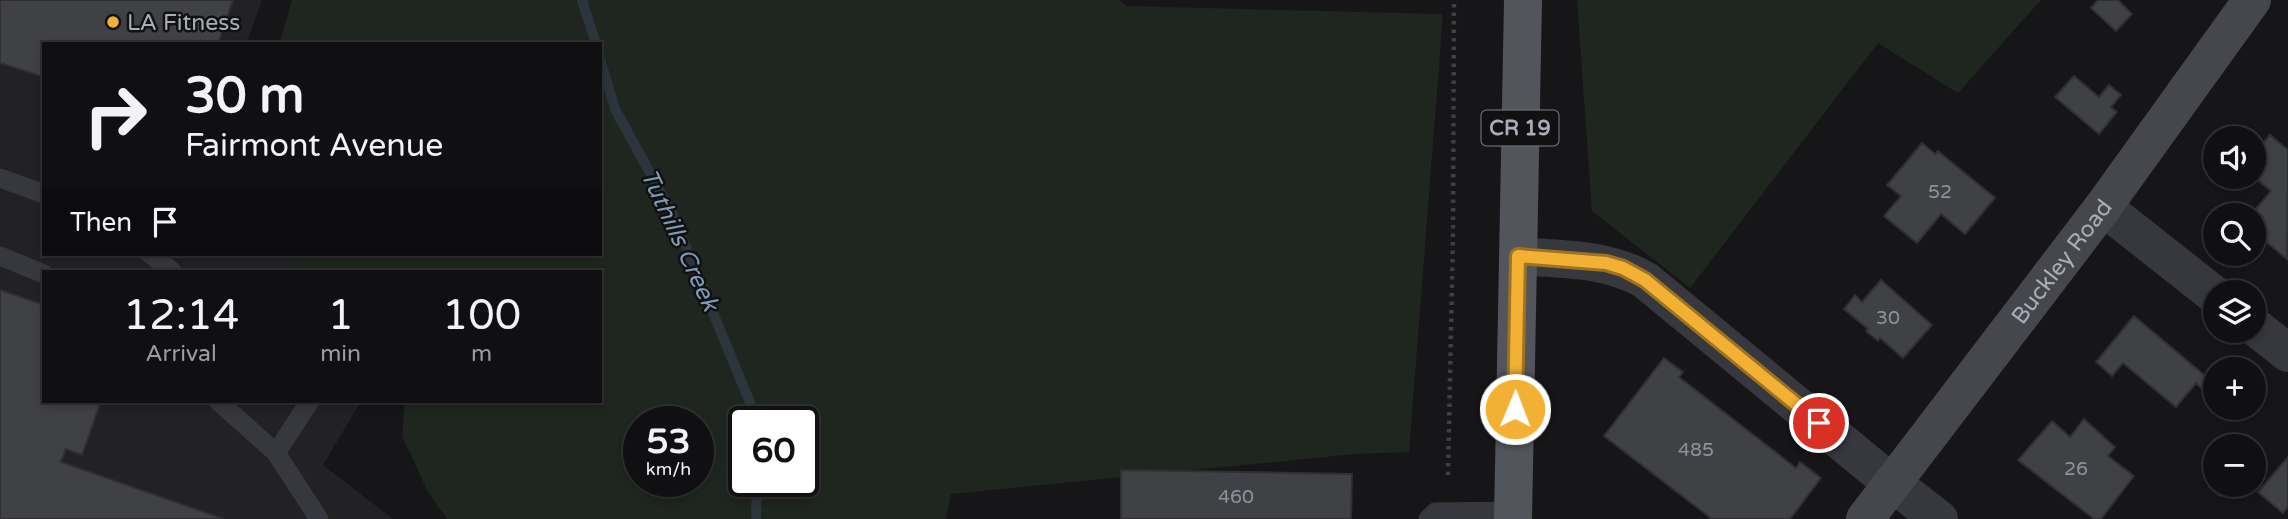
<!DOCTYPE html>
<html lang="en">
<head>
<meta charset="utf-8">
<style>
	:root { --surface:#101012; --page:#1e1e20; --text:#f1f3f6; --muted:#9c9d9f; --line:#303032 }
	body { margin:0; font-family:"Varela Round",sans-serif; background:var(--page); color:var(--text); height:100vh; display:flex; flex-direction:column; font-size:26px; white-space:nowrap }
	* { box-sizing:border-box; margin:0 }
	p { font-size:23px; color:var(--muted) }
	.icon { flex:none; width:38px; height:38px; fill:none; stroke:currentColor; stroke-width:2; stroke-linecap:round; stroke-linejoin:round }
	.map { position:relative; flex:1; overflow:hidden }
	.details { position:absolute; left:42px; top:270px; width:560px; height:133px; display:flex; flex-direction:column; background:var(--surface); border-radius:0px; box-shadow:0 4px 10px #0003,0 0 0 2px var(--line) }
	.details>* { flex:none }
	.hud { position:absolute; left:42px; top:42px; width:560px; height:214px; border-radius:0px; box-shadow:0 4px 10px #0003,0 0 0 2px var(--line); background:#101012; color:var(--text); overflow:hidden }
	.controls { position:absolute; left:2203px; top:126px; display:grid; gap:14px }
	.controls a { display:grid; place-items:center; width:63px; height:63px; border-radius:50%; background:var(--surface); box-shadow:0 4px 10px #0003,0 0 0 2px var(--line); font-size:35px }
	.speed { position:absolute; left:623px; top:406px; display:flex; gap:14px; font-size:35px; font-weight:700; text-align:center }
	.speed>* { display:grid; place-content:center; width:91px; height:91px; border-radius:50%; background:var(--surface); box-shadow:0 4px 10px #0003,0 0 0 2px var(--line); line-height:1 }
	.speed small { font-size:18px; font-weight:400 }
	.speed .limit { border:4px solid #111; border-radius:10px; background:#fff; color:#111 }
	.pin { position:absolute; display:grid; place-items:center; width:60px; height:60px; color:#fff; margin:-30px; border:4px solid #fff; border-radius:50%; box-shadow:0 2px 7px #0007 }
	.me { position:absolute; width:77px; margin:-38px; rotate:1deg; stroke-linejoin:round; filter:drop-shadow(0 0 5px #0008) }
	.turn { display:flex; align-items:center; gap:24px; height:147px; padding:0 28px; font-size:32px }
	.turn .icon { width:91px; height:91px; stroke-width:2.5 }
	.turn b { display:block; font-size:49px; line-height:60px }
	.then { display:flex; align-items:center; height:66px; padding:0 28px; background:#0003; gap:14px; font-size:26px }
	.eta { display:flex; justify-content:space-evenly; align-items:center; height:119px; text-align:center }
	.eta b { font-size:42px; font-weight:600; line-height:49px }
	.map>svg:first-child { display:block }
</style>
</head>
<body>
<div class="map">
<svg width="2288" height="519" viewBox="0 0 2288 519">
	<rect width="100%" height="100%" fill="#161618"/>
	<path fill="#222225" d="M0 0H262L246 44H44V254H307L332 271H44V401H361L323 465 393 519H0Z"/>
	<g fill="#1e261f" fill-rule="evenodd">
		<path d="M292 0H1120L1126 6 1443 14 1409 452 1355 454 951 494 946 519H447L428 492 402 436 405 401H600V271H302L296 264 280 254H600V44H279ZM639 422H698V481H639ZM744 422H803V481H744Z"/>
		<path d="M1577 0H2041L1958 93 1878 43 1690 288 1592 211Z"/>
	</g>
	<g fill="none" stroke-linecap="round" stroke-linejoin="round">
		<g stroke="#2c353c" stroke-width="10">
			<path d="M582 0 596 44"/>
			<path d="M600 59 615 109 672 213 758 422"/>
			<path d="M756 519 757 481"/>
		</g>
	</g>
	<g fill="#404145" stroke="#303034" stroke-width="2">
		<path d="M0 0H233L218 44H44V77L0 63Z"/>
		<path d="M2098 0H2118L2132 14 2116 31 2091 8Z"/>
		<path d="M2074 76 2099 97 2109 85 2121 95 2111 107 2117 112 2099 134 2055 97Z"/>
		<path d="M2270 135 2288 150 2287 259 2254 232V227L2263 217 2255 210 2271 191 2254 177V154Z"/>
		<path d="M1922 143 1935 154 1938 151 1995 198 1965 234 1941 214 1917 243 1884 216 1901 196 1887 185Z"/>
		<path d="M1881 280 1932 325 1903 358 1880 338 1878 341 1866 331 1868 329 1844 309 1855 295 1862 302Z"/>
		<path d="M0 290 44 305V401H101L82 455 66 449 61 462 224 519H0Z"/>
		<path d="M2134 316 2209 379 2201 388 2196 383 2176 407 2123 363 2112 376 2096 362Z"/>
		<path d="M1664 358 1683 372 1679 377 1796 468 1800 462 1821 478 1790 519H1712L1604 436Z"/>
		<path d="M2084 419 2115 447 2108 456 2134 476 2101 519H2094L2018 460 2052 421 2070 437Z"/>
		<path d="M2288 457V507L2283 513 2258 492Z"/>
		<path d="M1121 470 1352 474 1351 519H1121Z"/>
		<path d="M2216 480V485H2229L2220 496 2209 487Z"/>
	</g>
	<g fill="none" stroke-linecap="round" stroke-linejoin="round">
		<path stroke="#3d3f44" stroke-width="4.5" stroke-dasharray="3.5 5" stroke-linecap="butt" d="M1448 475 1453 235 1454 1"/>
		<g stroke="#37383d" stroke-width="19">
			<path d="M0 178 44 194"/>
			<path d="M150 254 172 271"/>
			<path d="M0 256 44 274"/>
			<path d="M218 401 276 453"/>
			<path d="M310 401 276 453 319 519"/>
			<path d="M1428 519 1435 512 1513 511"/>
		</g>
		<g stroke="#37383d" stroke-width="38">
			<path d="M2103 207 2216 296"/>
			<path d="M1518 256C1563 260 1604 257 1645 280L1878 472 1939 519"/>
			<path d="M2254 326 2288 353"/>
		</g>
		<path stroke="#45474d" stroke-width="38" id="s1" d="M1865 519 2103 207 2252 0"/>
		<path stroke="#53555c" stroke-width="38" d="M1513 519 1523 0"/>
	</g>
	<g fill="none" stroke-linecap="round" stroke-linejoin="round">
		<defs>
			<path id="route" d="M1515 409 1518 256 1606 263 1623 268 1645 280 1819 423"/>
		</defs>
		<use href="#route" stroke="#9d7322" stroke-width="18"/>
		<use href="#route" stroke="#f2b134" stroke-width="12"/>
	</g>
	<circle fill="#f2b134" stroke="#111113" stroke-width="2.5" cx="113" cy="22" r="7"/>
	<g text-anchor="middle" stroke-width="5" stroke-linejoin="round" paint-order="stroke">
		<g font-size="19" fill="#8e929b">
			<text x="1940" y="198">52</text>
			<text x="1888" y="324">30</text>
			<text x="1696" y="456">485</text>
			<text x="2076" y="475">26</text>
			<text x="1236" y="503">460</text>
		</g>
		<rect fill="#111113" stroke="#7b7e86" stroke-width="2" x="1481.5" y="110.5" width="77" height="35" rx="5"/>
		<g font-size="21" font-weight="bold" fill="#a8adb8">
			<text x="1520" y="135">CR 19</text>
		</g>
		<g font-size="23" fill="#a8adb8" stroke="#111113" text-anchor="start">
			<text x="127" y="30">LA Fitness</text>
		</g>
		<g font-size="23" fill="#a8adb8" stroke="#111113">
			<text dy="8" stroke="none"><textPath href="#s1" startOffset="324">Buckley Road</textPath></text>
		</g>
		<g font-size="24" font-style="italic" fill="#7f9bb3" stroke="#111113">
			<text transform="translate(680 240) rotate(65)" y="8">Tuthills Creek</text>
		</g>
	</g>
</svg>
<div class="controls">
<a><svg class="icon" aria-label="sound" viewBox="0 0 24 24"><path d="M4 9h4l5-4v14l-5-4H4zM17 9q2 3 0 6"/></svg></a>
<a><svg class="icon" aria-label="search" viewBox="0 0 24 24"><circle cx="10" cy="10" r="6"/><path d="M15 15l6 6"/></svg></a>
<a><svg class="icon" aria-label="layers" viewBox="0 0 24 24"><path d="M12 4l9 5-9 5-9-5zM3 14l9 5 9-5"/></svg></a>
<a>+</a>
<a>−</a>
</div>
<div class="speed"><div>53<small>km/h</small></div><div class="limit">60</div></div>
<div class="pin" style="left:1819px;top:423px;background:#d93025"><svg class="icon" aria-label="arrive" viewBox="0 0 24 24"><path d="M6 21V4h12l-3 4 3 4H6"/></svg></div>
<svg class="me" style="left:1515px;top:409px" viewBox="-20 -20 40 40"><circle r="17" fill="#f2b134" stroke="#fff" stroke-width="3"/><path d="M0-11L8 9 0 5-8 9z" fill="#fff"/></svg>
<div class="hud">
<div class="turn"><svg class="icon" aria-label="right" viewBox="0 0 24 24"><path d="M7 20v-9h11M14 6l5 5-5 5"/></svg><div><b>30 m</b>Fairmont Avenue</div></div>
<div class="then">Then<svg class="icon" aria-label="arrive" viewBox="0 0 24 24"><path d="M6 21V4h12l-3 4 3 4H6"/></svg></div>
</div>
<section class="details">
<div class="eta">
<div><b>12:14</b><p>Arrival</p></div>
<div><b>1</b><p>min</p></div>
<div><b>100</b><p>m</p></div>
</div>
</section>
</div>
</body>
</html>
